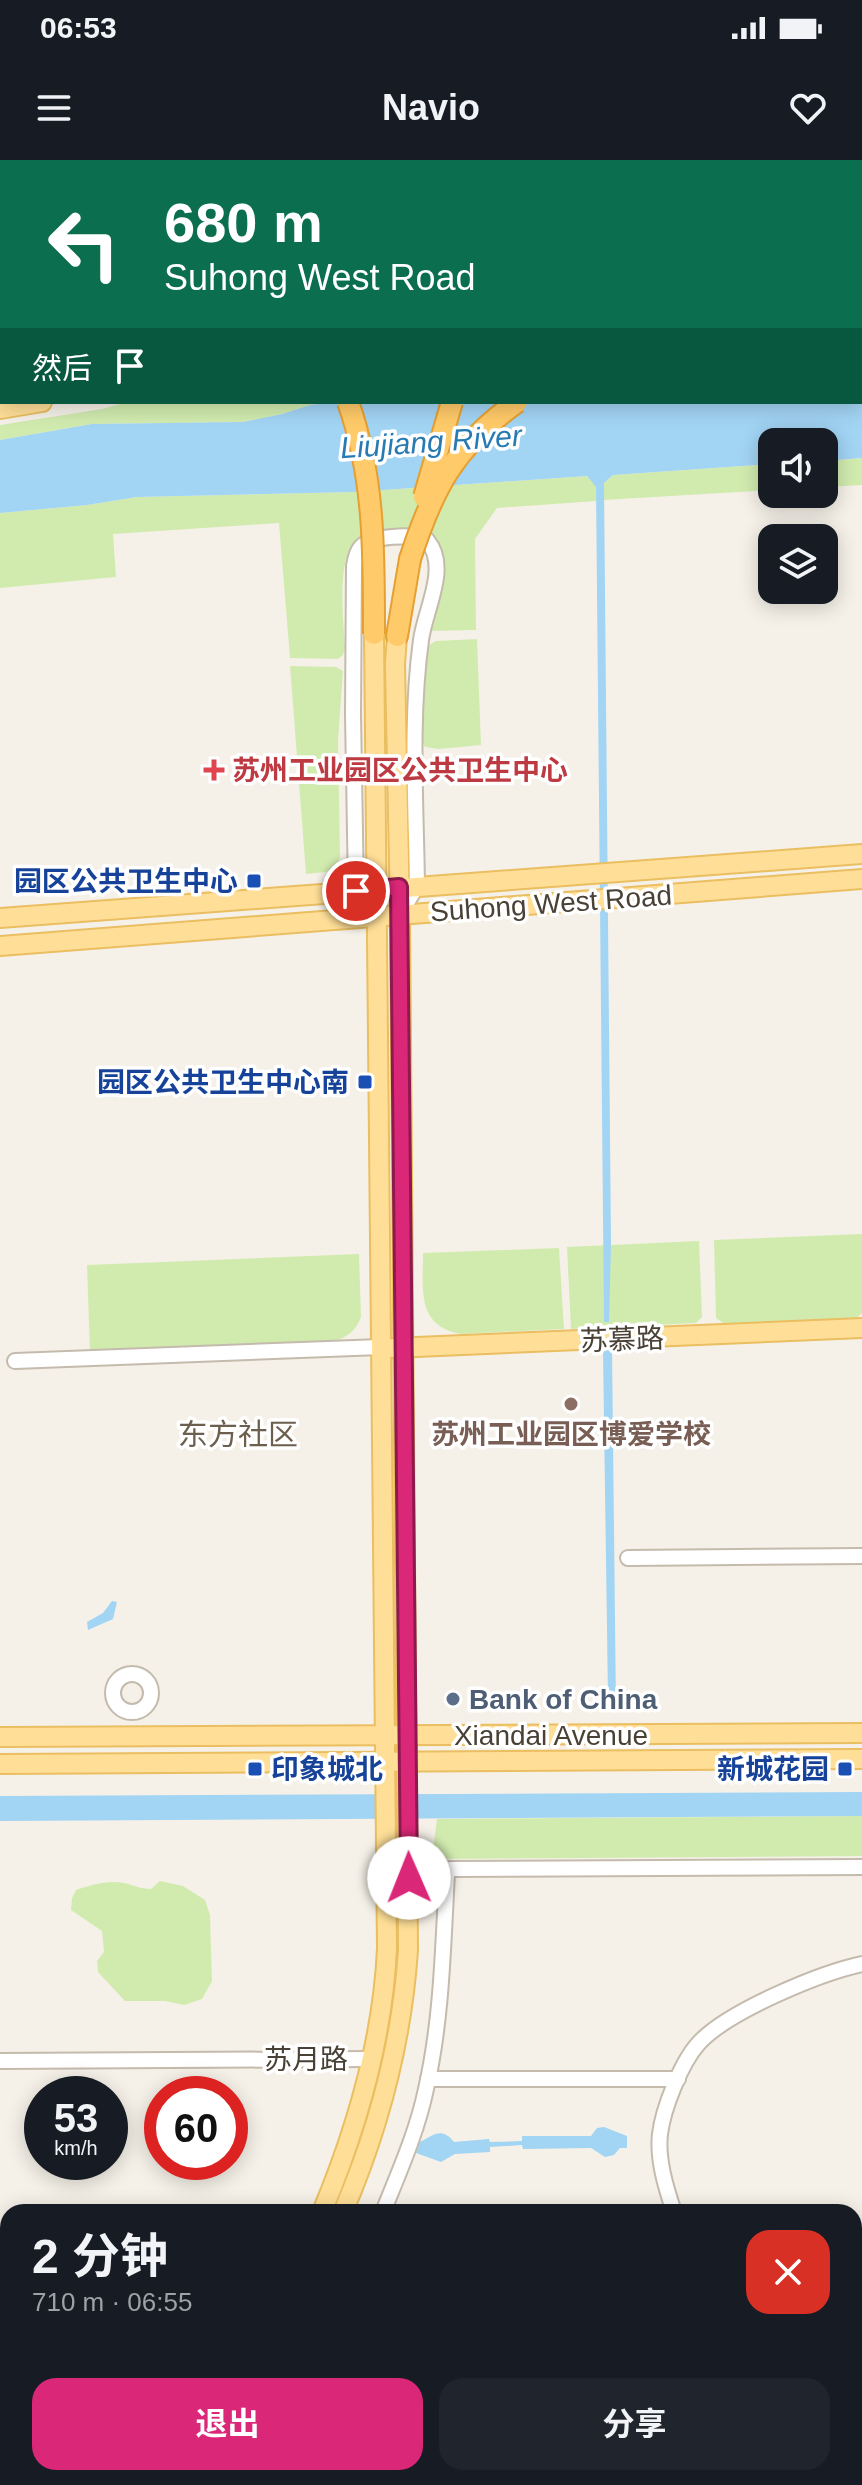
<!DOCTYPE html>
<html lang="zh">
<head>
<meta charset="utf-8">
<style>
	:root { --surface:#171b24; --page:#20242c; --text:#f1f3f6; --muted:#9ea1a6; --accent:#db2777 }
	body { margin:0; font-family:Helvetica,"Noto Sans SC",sans-serif; background:var(--page); color:var(--text); height:100vh; display:flex; flex-direction:column; font-size:30px; white-space:nowrap }
	* { box-sizing:border-box; margin:0 }
	p { font-size:26px; color:var(--muted) }
	.icon { flex:none; width:44px; height:44px; fill:none; stroke:currentColor; stroke-width:2; stroke-linecap:round; stroke-linejoin:round }
	.map { position:relative; flex:1; overflow:hidden }
	.details { position:absolute; left:0px; top:2044px; width:862px; height:282px; display:flex; flex-direction:column; background:var(--surface); border-radius:24px 24px 0 0; box-shadow:0 4px 20px #0003 }
	.details>* { flex:none }
	.top-card { position:absolute; left:0px; top:0px; width:862px; height:244px; box-shadow:0 4px 20px #0003; background:#0b6e4f; color:#fff; overflow:hidden }
	.controls { position:absolute; left:758px; top:268px; display:grid; gap:16px }
	.controls a { display:grid; place-items:center; width:80px; height:80px; border-radius:16px; background:var(--surface); box-shadow:0 4px 20px #0003; font-size:40px }
	.speed { position:absolute; left:24px; top:1916px; display:flex; gap:16px; font-size:40px; font-weight:700; text-align:center }
	.speed>* { display:grid; place-content:center; width:104px; height:104px; border-radius:50%; background:var(--surface); box-shadow:0 4px 20px #0003; line-height:1 }
	.speed small { font-size:20px; font-weight:400 }
	.speed .limit { border:12px solid #d22; background:#fff; color:#111 }
	.pin { position:absolute; display:grid; place-items:center; width:68px; height:68px; color:#fff; margin:-34px; border:4px solid #fff; border-radius:50%; box-shadow:0 2px 8px #0007 }
	.me { position:absolute; width:88px; margin:-44px; rotate:359deg; stroke-linejoin:round; filter:drop-shadow(0 0 6px #0008) }
	.turn { display:flex; align-items:center; gap:28px; height:168px; padding:0 32px; font-size:36px }
	.turn .icon { width:104px; height:104px; stroke-width:2.5 }
	.turn b { display:block; font-size:56px; line-height:68px }
	.then { display:flex; align-items:center; height:76px; padding:0 32px; background:#0003; gap:16px; font-size:30px }
	.round { display:grid; place-items:center; flex:none; width:84px; height:84px; border-radius:24px; background:var(--page) }
	.headline { display:flex; align-items:center; justify-content:space-between; height:136px; padding:0 32px }
	h1 { font-size:48px; font-weight:700; line-height:60px }
	.cta { display:flex; gap:16px; margin-top:auto; padding:16px 32px }
	.cta a { flex:1; height:92px; border-radius:24px; background:var(--accent); color:#fff; font-size:32px; font-weight:700; line-height:92px; text-align:center }
	.cta a+a { background:var(--page); color:var(--text) }
	.status { display:flex; justify-content:space-between; align-items:center; height:56px; padding:0 40px; background:var(--surface); direction:ltr }
	.status svg { height:22px; fill:currentColor }
	header { display:flex; justify-content:space-between; align-items:center; height:104px; padding:0 32px; background:var(--surface); font-size:36px; font-weight:700 }
	.map>svg:first-child { display:block }
</style>
</head>
<body>
<div class="status"><b>06:53</b><svg viewBox="0 0 49 12"><path d="M0 12V9h3v3zM5 12V6h3v6zM10 12V3h3v9zM15 12V0h3v12zM26 1h20v11H26zM47 4h2v5h-2z"/></svg></div>
<header><svg class="icon" aria-label="menu" viewBox="0 0 24 24"><path d="M4 6h16M4 12h16M4 18h16"/></svg>Navio<svg class="icon" aria-label="heart" viewBox="0 0 24 24"><path d="M12 20l-8-8c-3-5 5-10 8-4 3-6 11-1 8 4z"/></svg></header>
<div class="map">
<svg width="862" height="2325" viewBox="0 0 862 2325">
	<rect width="100%" height="100%" fill="#f5f1e8"/>
	<g fill="#d1ebaf">
		<path d="M0 0 122 2H2L0 220Z"/>
		<path d="M128 242H334L310 245 282 254 243 262 92 264 0 280V265L102 249Z"/>
		<path d="M862 298V325L824 327V301Z"/>
		<path d="M772 304V330L603 340 604 323 613 315Z"/>
		<path d="M587 316 596 326V341L497 348 475 379 476 470 428 471 438 389C417 385 392 375 370 375 332 374 344 463 345 488L343 495 338 499 290 498 279 363 113 374 116 417 0 428V353L87 345 137 337 354 332Z"/>
		<path d="M477 479 481 585 439 589 425 587 421 580 426 487 436 481Z"/>
		<path d="M290 506 336 507 343 511 338 580 340 697 336 707 326 712 306 714Z"/>
		<path d="M862 1074V1153L856 1159 726 1165 716 1158 714 1080Z"/>
		<path d="M699 1081 702 1157 696 1163 571 1169 567 1087Z"/>
		<path d="M559 1088 564 1169 461 1174C416 1166 423 1129 423 1093Z"/>
		<path d="M359 1094 361 1157C356 1171 347 1177 333 1182L90 1193 87 1105Z"/>
		<path d="M862 1656V1696L432 1699 437 1659Z"/>
		<path d="M160 1721 183 1726 205 1740 210 1755 212 1821 202 1839 184 1845 165 1841H125L98 1812 97 1801 104 1792 102 1771 71 1750 72 1738 76 1730C91 1725 108 1720 124 1723 133 1725 141 1729 151 1729Z"/>
		<path d="M266 2318H679V2325H264Z"/>
	</g>
	<g fill="#a2d4f4">
		<path d="M860 207H862V298L824 301V282H772V304L613 315 604 323 611 1084 609 1162H604L596 327 587 316 354 332 137 337 87 345 0 353V280L92 264 243 262 282 254 310 245 334 242H860Z"/>
		<path d="M612 1188 616 1551 609 1548 608 1539 603 1191Z"/>
		<path d="M112 1441 117 1442 113 1459 88 1470 87 1462 103 1453Z"/>
		<path d="M862 1632V1656L0 1661V1636Z"/>
		<path d="M604 1967 627 1976V1988H620L614 1995 605 1997 591 1988 523 1989 522 1985 490 1987V1992L455 1994 441 2002 416 1993 420 1982C433 1976 441 1966 454 1982L489 1979 490 1982 522 1981V1976H591L597 1968Z"/>
	</g>
	<g fill="none" stroke-linecap="round" stroke-linejoin="round">
		<defs>
			<g id="minor">
				<path d="M377 756 356 731 353 554 354 406C355 400 356 393 360 388 370 375 414 374 427 380 450 407 425 449 421 480 410 560 416 645 417 726L400 754"/>
				<path d="M15 1201 381 1187"/>
				<path d="M628 1398 862 1396"/>
				<circle cx="132" cy="1533" r="19"/>
				<path d="M0 1901 372 1899"/>
				<path d="M428 1919H678"/>
				<path d="M383 2052C399 2012 417 1972 426 1929 442 1859 443 1785 447 1714L450 1709 862 1707"/>
				<path d="M674 2052C666 2028 657 1999 660 1974 663 1949 681 1903 698 1884 726 1852 820 1813 862 1804"/>
				<path d="M854 2126H862"/>
				<path d="M0 2172 8 2169"/>
				<path d="M691 2318V2325"/>
			</g>
			<g id="major">
				<path d="M150 0 153 2"/>
				<path d="M216 0 219 2"/>
				<path d="M312 2V0"/>
				<path d="M860 167H862"/>
				<path d="M0 249 42 242"/>
				<path d="M0 758 862 694"/>
				<path d="M0 786 862 719"/>
				<path d="M393 1188 862 1168"/>
				<path d="M0 1577 862 1573"/>
				<path d="M0 1604 862 1599"/>
				<path d="M322 2052C357 1968 383 1880 387 1788L374 474"/>
				<path d="M343 2052C379 1968 402 1881 408 1790L400 754 395 504 397 476"/>
				<path d="M854 2189H862"/>
				<path d="M854 2211H862"/>
				<path d="M223 2325 225 2318"/>
				<path d="M244 2325 245 2318"/>
			</g>
			<g id="highway">
				<path d="M127 0 129 2"/>
				<path d="M167 0 170 2"/>
				<path d="M200 0 203 2"/>
				<path d="M420 0 424 2"/>
				<path d="M860 122 862 121"/>
				<path d="M860 138H862"/>
				<path d="M860 157H862"/>
				<path d="M860 186H862"/>
				<path d="M397 476 410 399"/>
			</g>
		</defs>
		<use href="#minor" stroke="#c4bbad" stroke-width="18"/>
		<use href="#major" stroke="#eabe61" stroke-width="22"/>
		<use href="#highway" stroke="#e69f31" stroke-width="24"/>
		<use href="#minor" stroke="#fff" stroke-width="14"/>
		<use href="#major" stroke="#ffdf97" stroke-width="18"/>
		<use href="#highway" stroke="#ffca69" stroke-width="20"/>
		<defs>
			<g id="highway-bridge">
				<path d="M348 242C375 318 374 395 374 474"/>
				<path d="M424 337 452 242"/>
				<path d="M410 399C433 328 454 287 517 242"/>
			</g>
		</defs>
		<use href="#highway-bridge" stroke="#e69f31" stroke-width="24" stroke-linecap="butt"/>
		<use href="#highway-bridge" stroke="#ffca69" stroke-width="20"/>
	</g>
	<g fill="none" stroke-linecap="round" stroke-linejoin="round">
		<defs>
			<path id="route" d="M356 731 399 727 409 1718"/>
		</defs>
		<use href="#route" stroke="#8e194d" stroke-width="20"/>
		<use href="#route" stroke="#db2777" stroke-width="14"/>
	</g>
	<path fill="#e0444e" stroke="#fff" stroke-width="3" d="M210 598h8v8h8v8h-8v8h-8v-8h-8v-8h8z"/>
	<g fill="#1a4fb4" stroke="#fff" stroke-width="3">
		<rect x="246" y="713" width="16" height="16" rx="4"/>
		<rect x="357" y="914" width="16" height="16" rx="4"/>
		<rect x="247" y="1601" width="16" height="16" rx="4"/>
		<rect x="837" y="1601" width="16" height="16" rx="4"/>
	</g>
	<circle fill="#8d6e63" stroke="#fff" stroke-width="3" cx="571" cy="1244" r="8"/>
	<circle fill="#5c6f8a" stroke="#fff" stroke-width="3" cx="453" cy="1539" r="8"/>
	<g text-anchor="middle" stroke-width="7" stroke-linejoin="round" paint-order="stroke">
		<g font-size="28" font-weight="bold" fill="#be3a42" stroke="#fff" text-anchor="start">
			<text x="232" y="620">苏州工业园区公共卫生中心</text>
		</g>
		<g font-size="28" font-weight="bold" fill="#164399" stroke="#fff" text-anchor="end">
			<text x="238" y="731">园区公共卫生中心</text>
			<text x="349" y="932">园区公共卫生中心南</text>
			<text x="271" y="1619" text-anchor="start">印象城北</text>
			<text x="829" y="1619">新城花园</text>
		</g>
		<g font-size="28" fill="#494136" stroke="#fff">
			<text transform="translate(551 743) rotate(-4)" y="10">Suhong West Road</text>
			<text transform="translate(622 1179) rotate(-2)" y="10">苏慕路</text>
			<text x="551" y="1585">Xiandai Avenue</text>
			<text x="306" y="1909">苏月路</text>
		</g>
		<g font-size="28" font-weight="bold" fill="#785e54" stroke="#fff">
			<text x="571" y="1284">苏州工业园区博爱学校</text>
		</g>
		<g font-size="28" font-weight="bold" fill="#4e5e75" stroke="#fff" text-anchor="start">
			<text x="469" y="1549">Bank of China</text>
		</g>
		<g font-size="30" font-style="italic" fill="#287ab2" stroke="#fff">
			<text transform="translate(431 282) rotate(-4)" y="10">Liujiang River</text>
		</g>
		<g font-size="30" fill="#6c5f4d" stroke="#fff">
			<text x="238" y="1285">东方社区</text>
		</g>
	</g>
</svg>
<div class="controls">
<a><svg class="icon" aria-label="sound" viewBox="0 0 24 24"><path d="M4 9h4l5-4v14l-5-4H4zM17 9q2 3 0 6"/></svg></a>
<a><svg class="icon" aria-label="layers" viewBox="0 0 24 24"><path d="M12 4l9 5-9 5-9-5zM3 14l9 5 9-5"/></svg></a>
</div>
<div class="speed"><div>53<small>km/h</small></div><div class="limit">60</div></div>
<div class="pin" style="left:356px;top:731px;background:#d93025"><svg class="icon" aria-label="arrive" viewBox="0 0 24 24"><path d="M6 21V4h12l-3 4 3 4H6"/></svg></div>
<svg class="me" style="left:409px;top:1718px" viewBox="-20 -20 40 40"><circle r="19" fill="#fff"/><path d="M0-13L10 11 0 6-10 11z" fill="#db2777"/></svg>
<div class="top-card">
<div class="turn"><svg class="icon" aria-label="left" viewBox="0 0 24 24"><path d="M17 20v-9H6M10 6l-5 5 5 5"/></svg><div><b>680 m</b>Suhong West Road</div></div>
<div class="then">然后<svg class="icon" aria-label="arrive" viewBox="0 0 24 24"><path d="M6 21V4h12l-3 4 3 4H6"/></svg></div>
</div>
<section class="details">
<div class="headline"><div><h1>2 分钟</h1><p>710 m · 06:55</p></div><a class="round" style="background:#d93025;color:#fff"><svg class="icon" aria-label="close" viewBox="0 0 24 24"><path d="M6 6l12 12M18 6L6 18"/></svg></a></div>
<div class="cta"><a>退出</a><a>分享</a></div>
</section>
</div>
</body>
</html>
